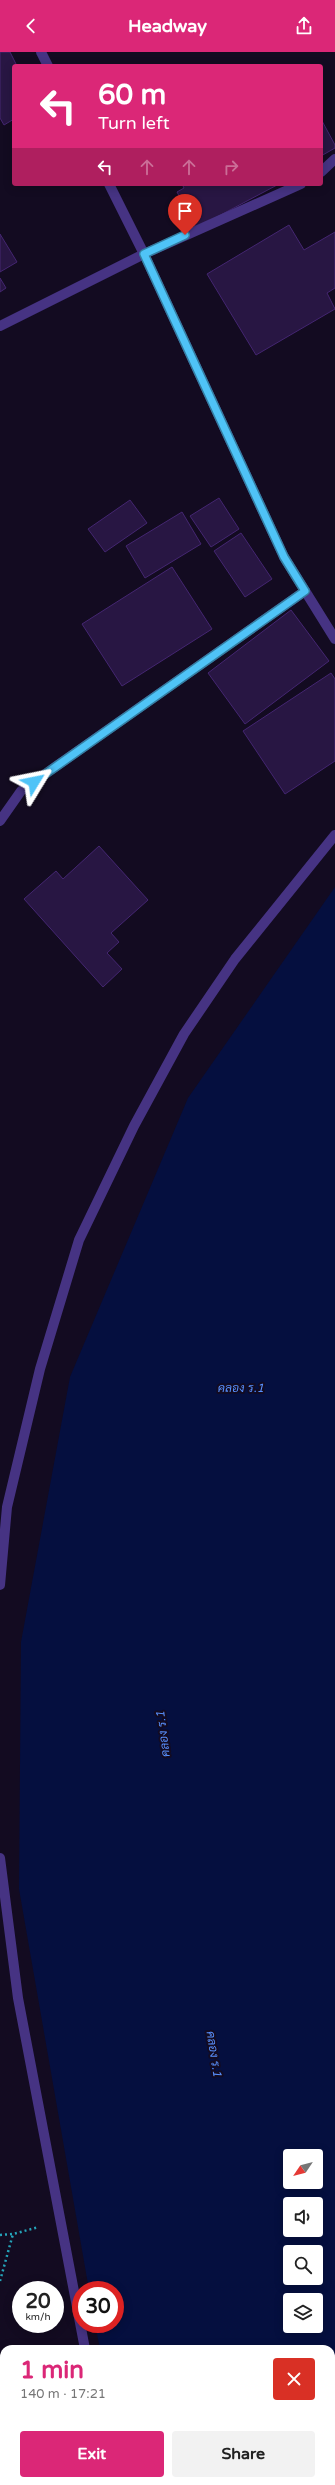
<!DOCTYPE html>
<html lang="en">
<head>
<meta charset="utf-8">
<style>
	:root { --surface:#fff; --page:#f2f2f2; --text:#222; --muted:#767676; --accent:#db2777 }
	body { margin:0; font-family:"Varela Round",Sarabun,sans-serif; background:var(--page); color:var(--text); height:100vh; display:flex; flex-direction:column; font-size:15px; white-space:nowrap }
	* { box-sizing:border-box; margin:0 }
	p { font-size:13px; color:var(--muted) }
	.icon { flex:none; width:22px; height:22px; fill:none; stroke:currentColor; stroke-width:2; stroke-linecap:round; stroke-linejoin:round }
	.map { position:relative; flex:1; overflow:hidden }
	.sheet { position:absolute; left:0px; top:2293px; width:335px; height:140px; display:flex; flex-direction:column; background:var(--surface); border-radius:12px 12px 0 0; box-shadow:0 2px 10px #0003 }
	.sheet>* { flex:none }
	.top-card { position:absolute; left:12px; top:12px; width:311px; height:122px; border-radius:4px; box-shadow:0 2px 10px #0003; background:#db2777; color:#fff; overflow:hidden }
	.needle { width:26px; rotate:235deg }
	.buttons { position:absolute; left:283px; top:2097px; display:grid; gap:8px }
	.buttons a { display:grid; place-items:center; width:40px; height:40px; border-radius:4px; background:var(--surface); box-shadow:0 2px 10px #0003; font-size:20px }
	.speed { position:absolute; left:12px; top:2229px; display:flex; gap:8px; font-size:20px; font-weight:700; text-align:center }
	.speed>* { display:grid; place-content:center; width:52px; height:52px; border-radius:50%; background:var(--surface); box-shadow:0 2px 10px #0003; line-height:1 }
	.speed small { font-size:10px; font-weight:400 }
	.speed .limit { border:6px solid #d22; background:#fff; color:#111 }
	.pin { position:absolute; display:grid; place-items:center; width:34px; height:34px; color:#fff; margin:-41px -17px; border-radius:50% 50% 50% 0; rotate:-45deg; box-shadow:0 0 4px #0007 }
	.pin .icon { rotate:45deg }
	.me { position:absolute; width:44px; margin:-22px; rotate:55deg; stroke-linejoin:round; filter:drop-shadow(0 0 3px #0008) }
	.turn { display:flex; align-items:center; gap:14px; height:84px; padding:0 20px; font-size:18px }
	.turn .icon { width:52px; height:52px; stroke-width:2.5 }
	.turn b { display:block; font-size:28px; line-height:34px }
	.lanes { display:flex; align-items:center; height:38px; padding:0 20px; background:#0003; justify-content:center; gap:20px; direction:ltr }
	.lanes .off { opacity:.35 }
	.round { display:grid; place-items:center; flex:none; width:42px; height:42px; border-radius:4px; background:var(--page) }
	.head { display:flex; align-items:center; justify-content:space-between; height:68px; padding:0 20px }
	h1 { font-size:24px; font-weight:700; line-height:30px; color:var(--accent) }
	.primary-button { display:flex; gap:8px; margin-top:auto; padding:8px 20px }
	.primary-button a { flex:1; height:46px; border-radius:4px; background:var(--accent); color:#fff; font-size:16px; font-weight:700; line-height:46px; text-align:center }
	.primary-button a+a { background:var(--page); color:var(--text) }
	header { display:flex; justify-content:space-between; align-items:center; height:52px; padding:0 20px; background:var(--accent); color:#fff; font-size:18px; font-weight:700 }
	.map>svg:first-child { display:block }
</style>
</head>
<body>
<header><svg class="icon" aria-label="back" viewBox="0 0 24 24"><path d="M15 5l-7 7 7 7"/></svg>Headway<svg class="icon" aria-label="share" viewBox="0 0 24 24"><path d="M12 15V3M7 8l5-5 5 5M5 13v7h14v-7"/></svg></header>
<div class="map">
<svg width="335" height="2433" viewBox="0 0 335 2433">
	<rect width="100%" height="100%" fill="#130b21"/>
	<path fill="#050f3f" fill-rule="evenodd" d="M335 835V2433H124L123 2429H331V2297H100L95 2272H115V2238H89L19 1837 21 1590 70 1325 188 1046ZM290 2104H316V2130H290ZM290 2152H316V2178H290ZM290 2200H316V2226H290ZM290 2248H316V2274H290Z"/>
	<g fill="#281643" stroke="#442671">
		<path d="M0 0H10L17 14H14V67L4 73 0 66Z"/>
		<path d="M321 67 335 93V96L321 104Z"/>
		<path d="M182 132H279L196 176 177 140 184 136Z"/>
		<path d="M289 173 304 198 335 180V236L327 241 335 257 256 303 207 222Z"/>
		<path d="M0 182 17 210 0 220Z"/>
		<path d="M0 226 6 236 0 240Z"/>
		<path d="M219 446 239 477 211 495 190 464Z"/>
		<path d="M130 448 147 471 105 500 88 477Z"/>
		<path d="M182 460 201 492 145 526 126 494Z"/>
		<path d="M241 481 272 527 245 545 214 499Z"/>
		<path d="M172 515 212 577 122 634 82 572Z"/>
		<path d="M291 558 329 609 245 672 208 621Z"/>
		<path d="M331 621 335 627V709L285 742 243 679Z"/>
		<path d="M99 794 148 848 111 881 119 890 107 901 122 917 103 935 24 847 56 819 63 827Z"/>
	</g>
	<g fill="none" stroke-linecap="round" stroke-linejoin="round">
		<g stroke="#25a4b9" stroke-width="2.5" stroke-dasharray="2 3" stroke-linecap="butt">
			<path d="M0 2183 13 2182 39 2175"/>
			<path d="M0 2229 13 2182"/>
		</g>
		<path stroke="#463383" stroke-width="10" d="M0 274 144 202"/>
		<g stroke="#463383" stroke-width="10">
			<path d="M41 0 48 14"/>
			<path d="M321 120 335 107"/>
			<path d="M109 132 144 202 284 505 335 587"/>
			<path d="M144 202 301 132"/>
			<path d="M0 769 21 739 305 539"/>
			<path d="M0 1533 7 1455 40 1317 79 1188 134 1074 184 982 235 907 335 783"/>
			<path d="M0 1806 18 1946 85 2297"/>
			<path d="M110 2429V2433"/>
		</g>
	</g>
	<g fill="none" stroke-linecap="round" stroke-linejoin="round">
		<defs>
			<path id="route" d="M34 730 305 539 284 505 144 202 185 183"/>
		</defs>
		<use href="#route" stroke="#337fa1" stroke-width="10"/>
		<use href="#route" stroke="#4fc3f7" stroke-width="7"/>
	</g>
	<g text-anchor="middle" stroke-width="4" stroke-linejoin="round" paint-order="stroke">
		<g font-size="12" font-style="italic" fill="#5991ff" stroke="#130b21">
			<text x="241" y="1340">คลอง ร.1</text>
			<text transform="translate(163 1682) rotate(-97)" y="4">คลอง ร.1</text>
			<text transform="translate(214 2002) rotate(81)" y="4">คลอง ร.1</text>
		</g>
	</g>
</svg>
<div class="buttons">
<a><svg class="needle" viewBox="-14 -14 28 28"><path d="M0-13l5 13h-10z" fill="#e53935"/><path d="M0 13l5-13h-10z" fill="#767676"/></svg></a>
<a><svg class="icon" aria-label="sound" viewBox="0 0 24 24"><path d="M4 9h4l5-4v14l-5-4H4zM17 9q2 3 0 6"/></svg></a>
<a><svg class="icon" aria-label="search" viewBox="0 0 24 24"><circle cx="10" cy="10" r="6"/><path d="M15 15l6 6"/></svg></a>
<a><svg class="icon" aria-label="layers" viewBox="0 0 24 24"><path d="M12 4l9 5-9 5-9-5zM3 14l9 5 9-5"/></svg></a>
</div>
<div class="speed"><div>20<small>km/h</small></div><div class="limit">30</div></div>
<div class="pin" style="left:185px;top:183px;background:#d93025"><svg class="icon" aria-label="arrive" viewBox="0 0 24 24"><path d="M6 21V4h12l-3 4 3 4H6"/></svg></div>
<svg class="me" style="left:34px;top:730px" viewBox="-20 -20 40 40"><path d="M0-17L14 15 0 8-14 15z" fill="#4fc3f7" stroke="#fff" stroke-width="4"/></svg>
<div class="top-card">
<div class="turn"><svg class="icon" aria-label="left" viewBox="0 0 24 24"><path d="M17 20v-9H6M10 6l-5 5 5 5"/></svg><div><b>60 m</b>Turn left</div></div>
<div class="lanes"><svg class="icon" aria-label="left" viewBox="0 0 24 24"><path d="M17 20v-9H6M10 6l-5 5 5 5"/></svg><svg class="icon off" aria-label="ahead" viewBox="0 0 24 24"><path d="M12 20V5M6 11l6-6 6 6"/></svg><svg class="icon off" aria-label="ahead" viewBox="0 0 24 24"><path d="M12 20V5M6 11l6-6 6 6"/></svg><svg class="icon off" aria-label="right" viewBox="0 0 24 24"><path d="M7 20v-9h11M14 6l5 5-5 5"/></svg></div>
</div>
<section class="sheet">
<div class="head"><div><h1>1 min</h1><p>140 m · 17:21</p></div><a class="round" style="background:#d93025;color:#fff"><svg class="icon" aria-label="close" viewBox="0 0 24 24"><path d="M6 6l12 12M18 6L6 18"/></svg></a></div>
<div class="primary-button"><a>Exit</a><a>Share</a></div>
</section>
</div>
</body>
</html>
